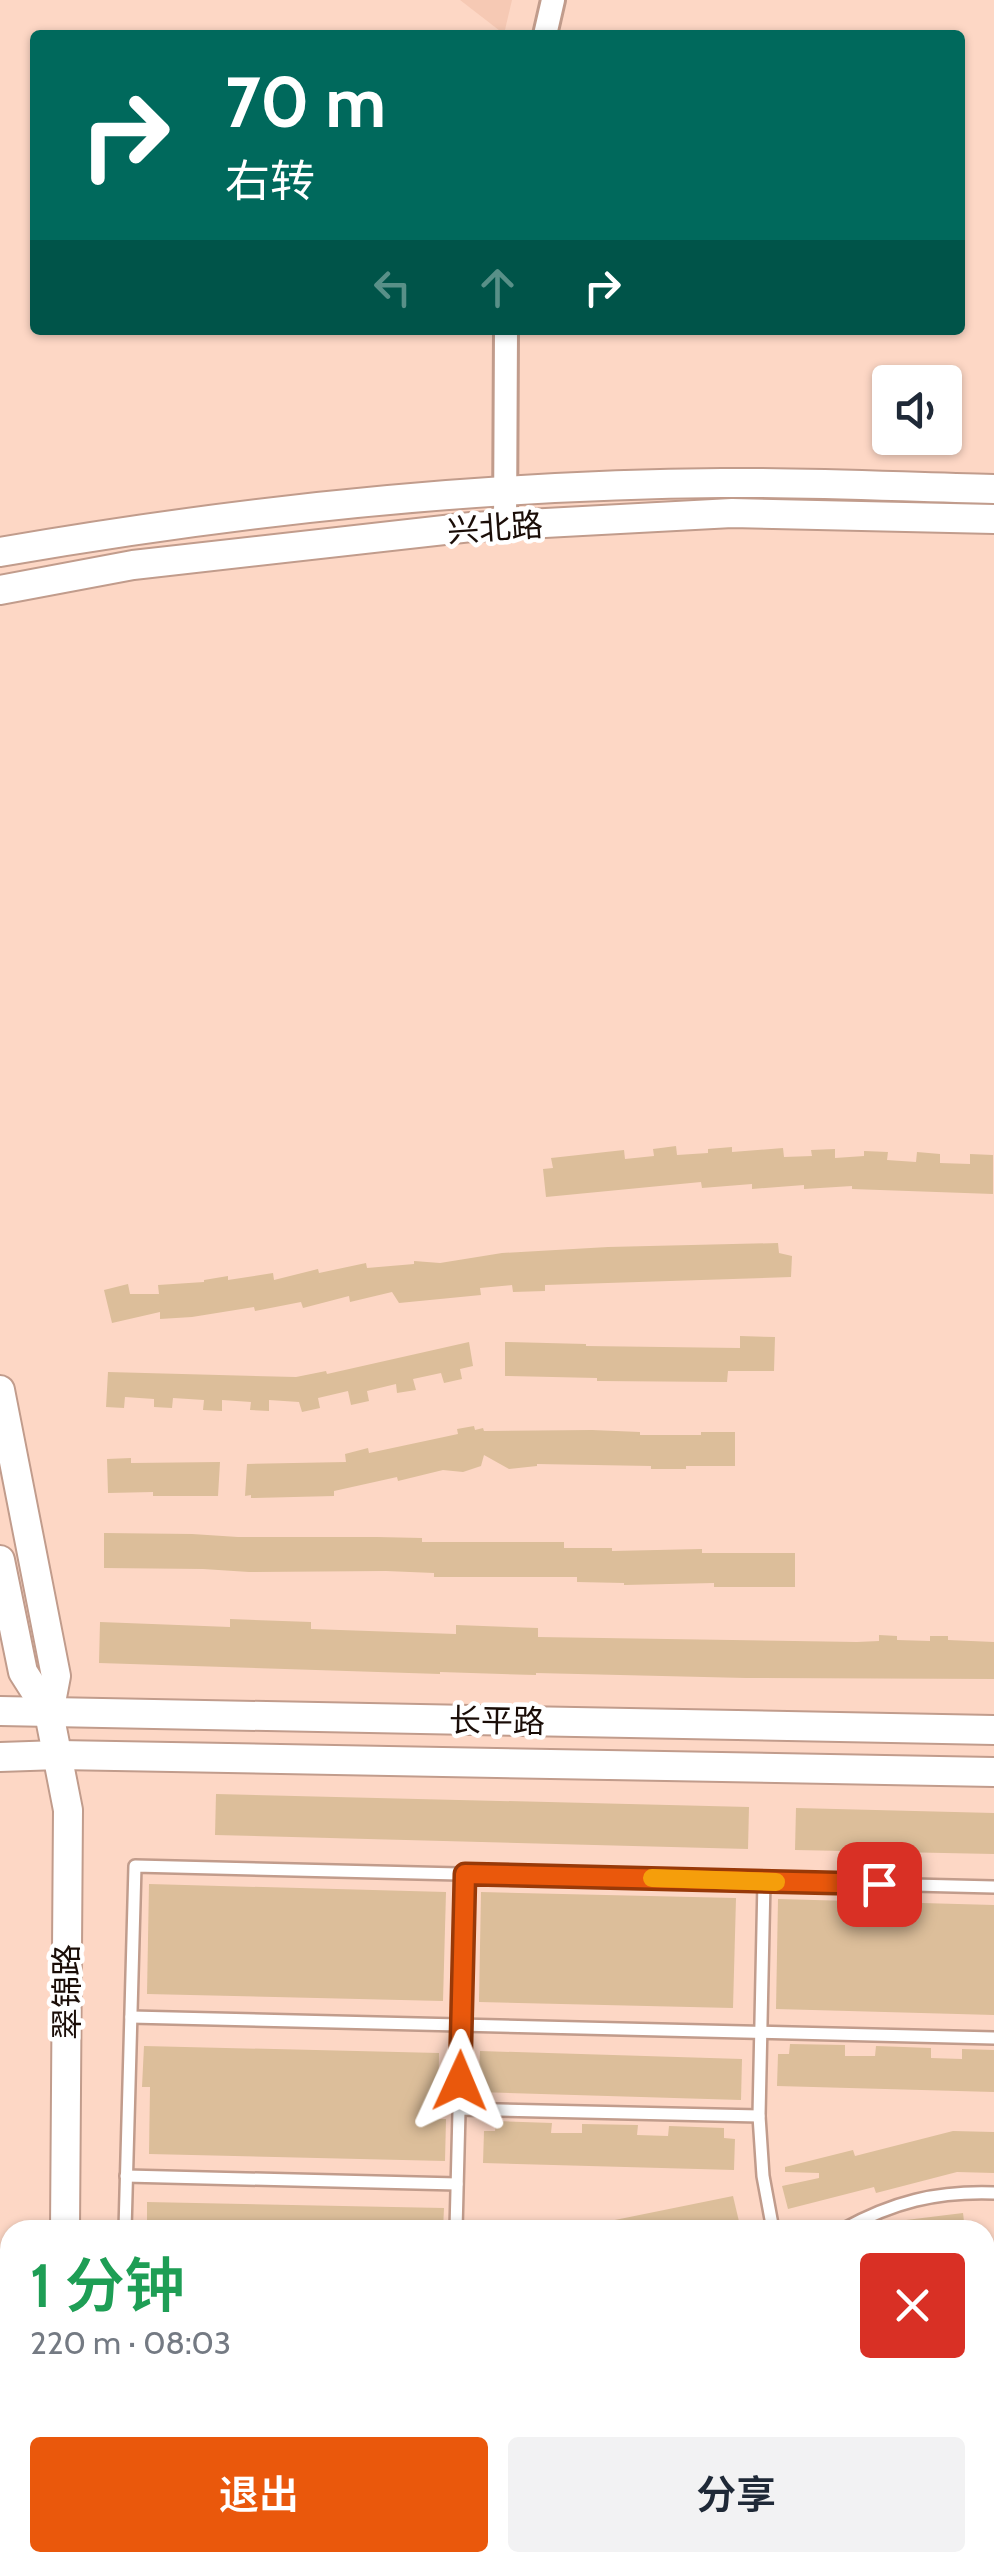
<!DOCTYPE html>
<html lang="zh">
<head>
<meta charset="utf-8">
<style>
	:root { --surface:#fff; --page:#f2f2f3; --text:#1f2937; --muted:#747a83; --accent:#ea580c }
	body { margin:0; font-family:Cabin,"Noto Sans SC",sans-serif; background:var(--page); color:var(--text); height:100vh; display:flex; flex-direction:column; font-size:38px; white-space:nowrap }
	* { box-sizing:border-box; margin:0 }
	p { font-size:32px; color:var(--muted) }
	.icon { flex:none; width:55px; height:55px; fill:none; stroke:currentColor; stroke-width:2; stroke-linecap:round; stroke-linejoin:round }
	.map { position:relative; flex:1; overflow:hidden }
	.drawer { position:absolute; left:0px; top:2220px; width:995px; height:352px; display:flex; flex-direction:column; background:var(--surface); border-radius:30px 30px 0 0; box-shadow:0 2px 8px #0004 }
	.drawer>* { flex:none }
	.hud { position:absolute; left:30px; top:30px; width:935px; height:305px; border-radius:10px; box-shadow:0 2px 8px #0004; background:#00695c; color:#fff; overflow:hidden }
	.tools { position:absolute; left:872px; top:365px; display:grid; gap:20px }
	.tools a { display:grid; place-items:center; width:90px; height:90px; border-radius:10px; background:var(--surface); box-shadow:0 2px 8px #0004; font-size:50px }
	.pin { position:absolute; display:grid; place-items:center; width:85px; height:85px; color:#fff; margin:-42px; border-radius:20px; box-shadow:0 5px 15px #0006 }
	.me { position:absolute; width:110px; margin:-55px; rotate:1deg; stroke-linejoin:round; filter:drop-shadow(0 0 8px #0008) }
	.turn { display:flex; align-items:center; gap:35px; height:210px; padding:0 30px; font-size:45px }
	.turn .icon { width:130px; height:130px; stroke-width:2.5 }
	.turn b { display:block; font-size:70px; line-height:85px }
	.lanes { display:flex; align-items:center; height:95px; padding:0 30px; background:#0003; justify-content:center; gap:50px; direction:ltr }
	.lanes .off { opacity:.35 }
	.round { display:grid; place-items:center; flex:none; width:105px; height:105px; border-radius:10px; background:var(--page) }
	.head { display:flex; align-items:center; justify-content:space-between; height:170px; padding:0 30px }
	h1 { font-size:60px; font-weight:600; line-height:75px; color:#1e9e55 }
	.cta { display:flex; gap:20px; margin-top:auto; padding:20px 30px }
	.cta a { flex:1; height:115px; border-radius:10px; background:var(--accent); color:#fff; font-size:40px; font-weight:600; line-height:115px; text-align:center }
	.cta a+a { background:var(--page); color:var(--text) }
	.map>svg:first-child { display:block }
</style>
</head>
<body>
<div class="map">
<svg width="994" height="2571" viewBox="0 0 994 2571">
	<rect width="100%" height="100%" fill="#fdd7c5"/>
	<path fill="#f6c9b4" d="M460 0H512L504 34Z"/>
	<g fill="#dcbe9a">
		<path d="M676 1146 677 1155 708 1153V1149L732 1147V1152L783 1148 784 1157 812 1156 811 1150 835 1149V1158L864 1156V1151L888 1152 887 1160 916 1162 917 1152 940 1154V1163L970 1164V1154L993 1155V1194L852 1189V1186L804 1189V1185L752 1189V1184L702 1188 701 1182 546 1197 543 1169 553 1168 551 1158 624 1150 625 1159 654 1156 653 1149Z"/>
		<path d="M778 1243 779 1253 792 1256 791 1277 545 1285V1291L513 1292 512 1285 480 1288 481 1295 399 1303 392 1292 350 1302 349 1296 303 1308 301 1302 255 1311 254 1307 192 1317 160 1319V1312L112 1323 104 1290 128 1284 130 1294H159L158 1285 204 1282V1280L228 1276V1280L273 1273 274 1280 318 1269 319 1273 366 1263 367 1268 414 1264V1261L440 1263 502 1253 608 1247Z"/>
		<path d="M740 1336 775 1337 774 1371H728L727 1382 597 1381V1378L505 1376V1342L586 1344V1346L740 1348Z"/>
		<path d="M469 1342 473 1366 460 1369 462 1379 444 1383 441 1373 413 1379 416 1390 397 1393 396 1384 367 1391 369 1401 351 1405 348 1391 318 1398 320 1408 302 1412 299 1402 269 1400V1411L250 1410 251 1402 222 1400V1411L203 1410 204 1400 173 1398 172 1408 154 1407V1399L125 1397 124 1408 106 1407 108 1372 296 1377 326 1371 327 1374Z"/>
		<path d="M474 1426 475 1430 483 1428 484 1431 592 1430 640 1432V1435H701V1432H735V1466H686V1469H651V1466L537 1464V1466L509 1469 484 1455 481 1466 463 1472 443 1470 398 1481 397 1477 334 1491V1496L251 1498V1495L245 1496 247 1464 346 1462 345 1454 368 1448 369 1453 458 1434 457 1429Z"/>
		<path d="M131 1458V1463L220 1462 218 1496H153V1492L108 1493 107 1459Z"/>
		<path d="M104 1533 192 1534 238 1537H377L422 1538V1542H564V1548H612V1551L702 1549V1553H795V1587H714V1583L624 1585V1583L577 1582V1577H434V1573L386 1571 249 1572 203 1569 104 1568Z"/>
		<path d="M230 1619 311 1622V1629L456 1634V1625L538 1628V1637L857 1642 879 1641V1635L897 1636V1640L930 1641V1636H948V1640L994 1642V1679L746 1678 536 1673V1675L440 1672V1674L99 1663 100 1622 230 1627Z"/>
		<path d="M216 1794 749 1807 748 1849 215 1835Z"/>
		<path d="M796 1808 994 1813V1854L795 1850Z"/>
		<path d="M149 1884 446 1892 443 2001 147 1994Z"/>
		<path d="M481 1892 736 1898 733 2008 479 2002Z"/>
		<path d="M778 1899 994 1905V2015L776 2009Z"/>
		<path d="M790 2044 845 2045V2056H875L876 2046 931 2048V2058L962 2059V2049L994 2050V2092L777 2086 778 2054H789Z"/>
		<path d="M144 2046 439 2053 438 2119H446L445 2161 149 2154 150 2087H142Z"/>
		<path d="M480 2051 742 2059 741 2100 478 2092Z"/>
		<path d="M496 2121 552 2123 551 2133H582V2124L638 2125 637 2135 668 2136 669 2126 724 2128V2138L735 2139 734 2170 483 2163 484 2131H495Z"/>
		<path d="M953 2131 994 2132V2173L957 2172 876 2193 874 2187 788 2209 782 2186 819 2178V2173L785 2172V2167L853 2150 855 2156Z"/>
		<path d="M733 2196 741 2230H600V2223Z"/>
		<path d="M147 2202 444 2208 443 2230H147Z"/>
		<path d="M963 2213 965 2230H907L906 2220Z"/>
	</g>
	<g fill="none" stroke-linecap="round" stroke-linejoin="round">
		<defs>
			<g id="service">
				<path d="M764 1881 759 2116 763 2176 773 2230"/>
				<path d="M131 2017 994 2038"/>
				<path d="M459 2109 759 2116"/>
				<path d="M126 2176 457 2184"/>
				<path d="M125 2230 135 1866 994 1887"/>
				<path d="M456 2230 465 1874"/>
				<path d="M842 2230C893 2202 936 2191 994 2193"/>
				<path d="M985 2299 994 2298"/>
				<path d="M985 2410 994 2408"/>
				<path d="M511 2562 514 2571"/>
				<path d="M922 2562 927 2571"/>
				<path d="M116 2571V2562"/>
				<path d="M656 2571 665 2562"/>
				<path d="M802 2571 809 2562"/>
			</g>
			<g id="minor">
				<path d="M545 35 553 0"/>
				<path d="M505 527 506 330"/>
			</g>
			<g id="tertiary">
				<path d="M0 552C236 511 482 485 722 483 812 482 903 487 994 489"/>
				<path d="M0 590 133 565 471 527 732 513 994 519"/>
				<path d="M0 1390 56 1676 49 1713"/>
				<path d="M0 1560 23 1672 49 1713 68 1810 65 2230"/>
				<path d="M0 1711 994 1730"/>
				<path d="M0 1757 59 1755 994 1772"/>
				<path d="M62 2571V2562"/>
			</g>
		</defs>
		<use href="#service" stroke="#c19c8c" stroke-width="16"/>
		<use href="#minor" stroke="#c19c8c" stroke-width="28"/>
		<use href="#tertiary" stroke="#c19c8c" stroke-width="32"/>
		<use href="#service" stroke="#fff" stroke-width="11"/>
		<use href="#minor" stroke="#fff" stroke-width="22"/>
		<use href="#tertiary" stroke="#fff" stroke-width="28"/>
	</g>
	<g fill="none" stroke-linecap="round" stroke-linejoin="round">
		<defs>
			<path id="route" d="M460 2081 465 1874 879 1884"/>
		</defs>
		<use href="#route" stroke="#983908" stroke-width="25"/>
		<use href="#route" stroke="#ea580c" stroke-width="18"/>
		<path stroke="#f59e0b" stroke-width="18" d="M652 1878 776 1882"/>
	</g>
	<g text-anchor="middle" stroke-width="9" stroke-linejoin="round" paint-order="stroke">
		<g font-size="32" fill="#1a0d07" stroke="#fff">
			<text transform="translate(495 528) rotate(-4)" y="11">兴北路</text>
			<text transform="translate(497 1721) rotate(1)" y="11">长平路</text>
			<text transform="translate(67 1992) rotate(-90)" y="11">翠锦路</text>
		</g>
	</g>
</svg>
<div class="tools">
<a><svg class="icon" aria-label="sound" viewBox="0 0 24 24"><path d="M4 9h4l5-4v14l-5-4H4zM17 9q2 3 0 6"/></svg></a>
</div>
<div class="pin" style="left:879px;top:1884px;background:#d93025"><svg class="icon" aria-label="arrive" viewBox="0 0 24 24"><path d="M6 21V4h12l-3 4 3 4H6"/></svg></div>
<svg class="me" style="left:460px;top:2081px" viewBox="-20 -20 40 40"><path d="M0-17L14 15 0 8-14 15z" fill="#ea580c" stroke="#fff" stroke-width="4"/></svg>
<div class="hud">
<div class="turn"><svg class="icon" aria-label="right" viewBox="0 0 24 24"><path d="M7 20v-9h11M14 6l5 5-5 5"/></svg><div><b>70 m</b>右转</div></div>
<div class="lanes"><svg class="icon off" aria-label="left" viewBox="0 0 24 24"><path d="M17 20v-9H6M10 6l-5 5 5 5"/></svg><svg class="icon off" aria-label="ahead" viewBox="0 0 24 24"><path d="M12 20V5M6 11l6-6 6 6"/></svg><svg class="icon" aria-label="right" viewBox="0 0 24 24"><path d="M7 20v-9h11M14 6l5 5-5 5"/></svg></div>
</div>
<section class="drawer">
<div class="head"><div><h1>1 分钟</h1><p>220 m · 08:03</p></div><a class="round" style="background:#d93025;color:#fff"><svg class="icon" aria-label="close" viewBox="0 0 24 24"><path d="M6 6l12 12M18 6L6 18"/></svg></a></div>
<div class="cta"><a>退出</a><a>分享</a></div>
</section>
</div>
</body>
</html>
